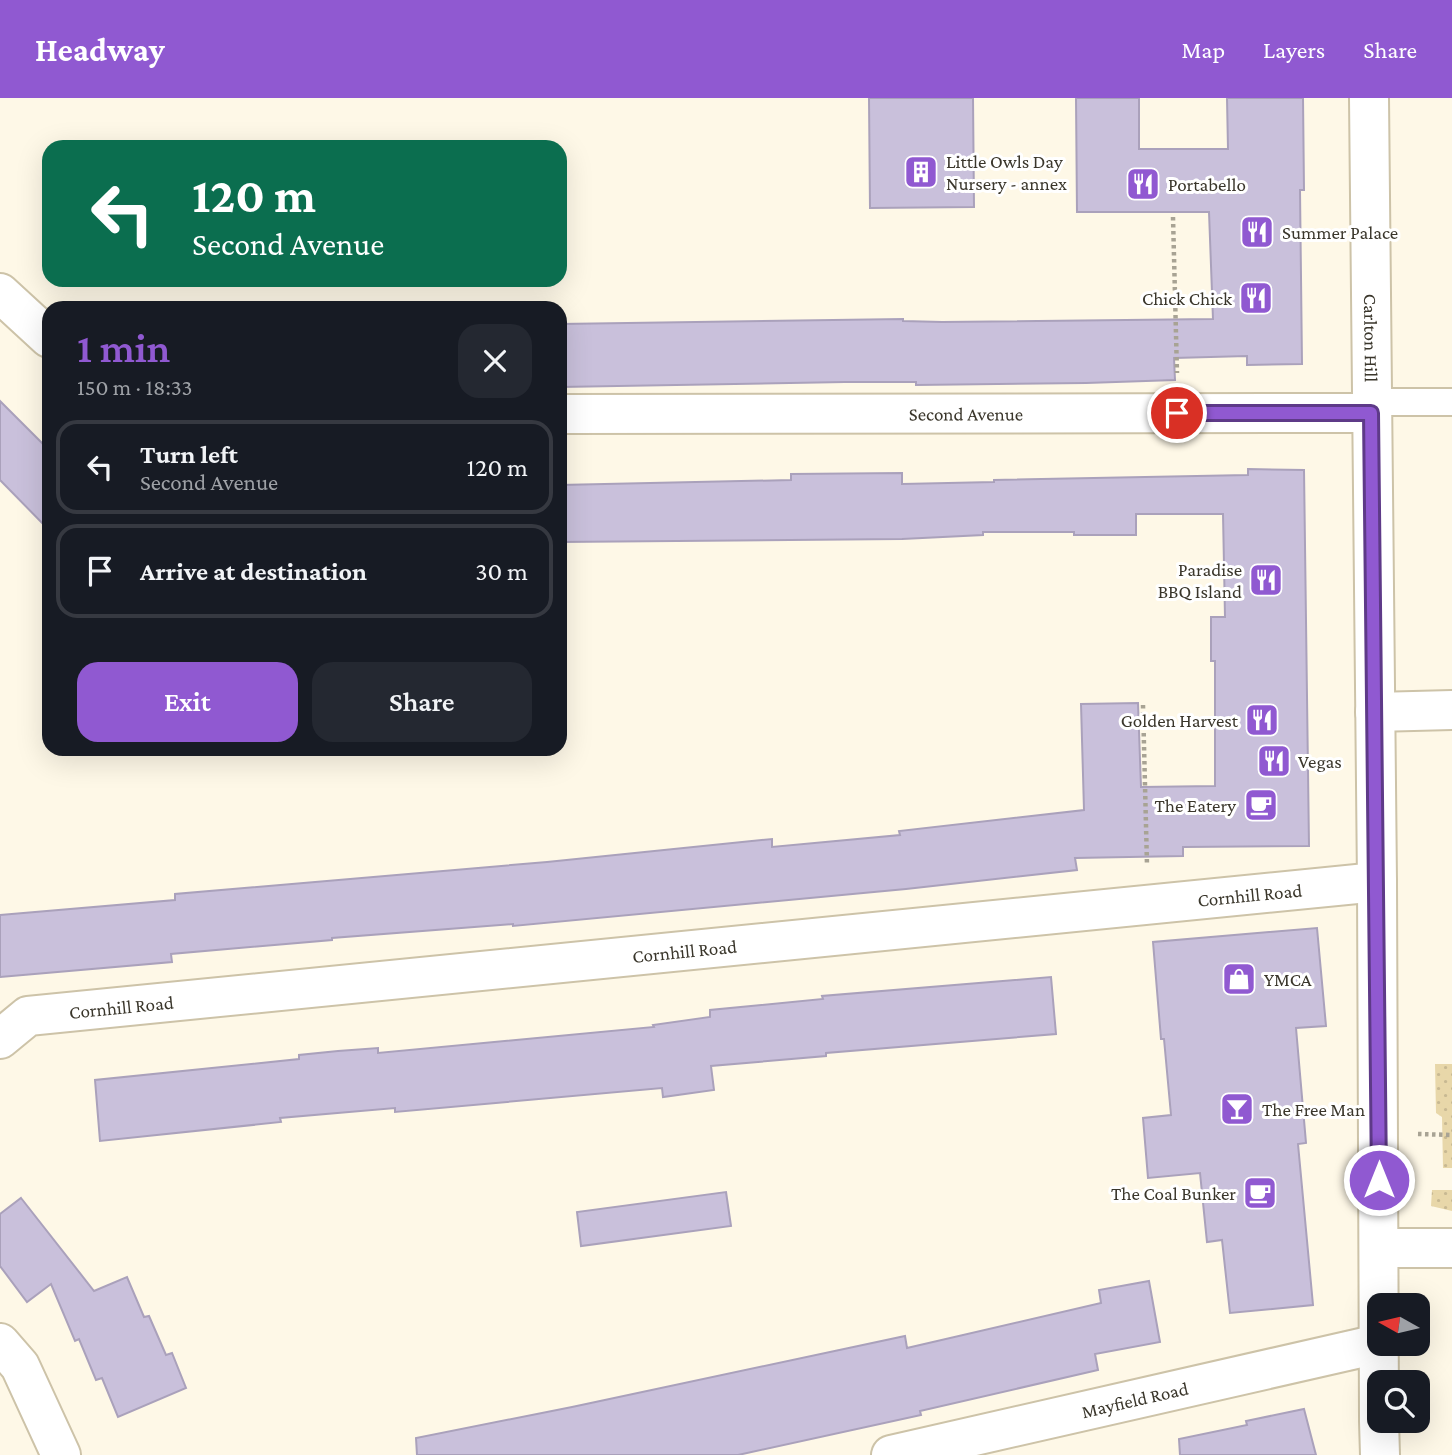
<!DOCTYPE html>
<html lang="en">
<head>
<meta charset="utf-8">
<style>
	:root { --surface:#171b24; --page:#242831; --text:#f1f3f6; --muted:#9ea1a6; --line:#363941; --accent:#9059d1 }
	body { margin:0; font-family:"Crimson Pro",serif; background:var(--page); color:var(--text); height:100vh; display:flex; flex-direction:column; font-size:26px; white-space:nowrap }
	* { box-sizing:border-box; margin:0 }
	p { font-size:23px; color:var(--muted) }
	.icon { flex:none; width:38px; height:38px; fill:none; stroke:currentColor; stroke-width:2; stroke-linecap:round; stroke-linejoin:round }
	.map { position:relative; flex:1; overflow:hidden }
	.details { position:absolute; left:42px; top:203px; width:525px; height:455px; display:flex; flex-direction:column; background:var(--surface); border-radius:21px; box-shadow:0 7px 28px #0002 }
	.details>* { flex:none }
	.banner { position:absolute; left:42px; top:42px; width:525px; height:147px; border-radius:21px; box-shadow:0 7px 28px #0002; background:#0b6e4f; color:#fff; overflow:hidden }
	.needle { width:46px; rotate:278deg }
	.tools { position:absolute; left:1367px; top:1195px; display:grid; gap:14px }
	.tools a { display:grid; place-items:center; width:63px; height:63px; border-radius:14px; background:var(--surface); box-shadow:0 7px 28px #0002; font-size:35px }
	.pin { position:absolute; display:grid; place-items:center; width:60px; height:60px; color:#fff; margin:-30px; border:4px solid #fff; border-radius:50%; box-shadow:0 2px 7px #0007 }
	.me { position:absolute; width:77px; margin:-38px; rotate:0deg; stroke-linejoin:round; filter:drop-shadow(0 0 5px #0008) }
	.turn { display:flex; align-items:center; gap:24px; height:147px; padding:0 35px; font-size:32px }
	.turn .icon { width:91px; height:91px; stroke-width:2.5 }
	.turn b { display:block; font-size:49px; line-height:60px }
	.round { display:grid; place-items:center; flex:none; width:74px; height:74px; border-radius:21px; background:var(--page) }
	.head { display:flex; align-items:center; justify-content:space-between; height:119px; padding:0 35px }
	h1 { font-size:42px; font-weight:600; line-height:52px; color:var(--accent) }
	.primary-button { display:flex; gap:14px; margin-top:auto; padding:14px 35px }
	.primary-button a { flex:1; height:80px; border-radius:21px; background:var(--accent); color:#fff; font-size:28px; font-weight:600; line-height:80px; text-align:center }
	.primary-button a+a { background:var(--page); color:var(--text) }
	ul { padding:0; list-style:none }
	li { display:flex; align-items:center; gap:21px; height:94px; margin:0 14px 10px; padding:0 21px; border:4px solid var(--line); border-radius:21px }
	li div { flex:1 }
	li b { display:block; font-size:26px }
	li em { font-style:normal }
	header { display:flex; align-items:center; gap:42px; box-sizing:border-box; height:98px; padding:0 35px; background:var(--accent); color:#fff }
	header strong { font-size:33px }
	nav { display:flex; gap:38px; margin-inline-start:auto; font-size:24px }
	.map>svg:first-child { display:block }
</style>
</head>
<body>
<header>
<strong>Headway</strong>
<nav><a>Map</a><a>Layers</a><a>Share</a></nav>
</header>
<div class="map">
<svg width="1452" height="1357" viewBox="0 0 1452 1357">
	<defs>
		<pattern id="garden-dots" width="8" height="8" patternUnits="userSpaceOnUse" patternTransform="scale(1.75)"><rect width="8" height="8" fill="#e8d7a9"/><path d="M2 2h.1M6 6h.1" fill="none" stroke="#c8b992" stroke-width="1.8" stroke-linecap="round"/></pattern>
	</defs>
	<rect width="100%" height="100%" fill="#fef8e7"/>
	<g fill="url(#garden-dots)">
		<path d="M1435 966H1452V1070H1443L1442 1019 1436 1015Z"/>
		<path d="M1432 1092H1452V1113L1431 1108Z"/>
	</g>
	<g fill="#c9c0db" stroke="#aaa1bb" stroke-width="2">
		<path d="M869 0H973L974 109 870 110Z"/>
		<path d="M1076 0H1139V51H1228L1227 0H1303L1304 92H1300L1302 266 1247 267V258L1174 260 1175 282 1086 285 916 287V284H845L560 289V226L903 221V223L942 224 1213 221 1209 114H1077Z"/>
		<path d="M0 303 49 352V432L0 382Z"/>
		<path d="M1248 371 1304 372 1309 748 1183 749V758L1075 760 1077 772 906 791 513 828V826L332 840V842L171 856 172 864 0 879V817L175 802V796L547 764 772 741V749L900 737 899 733 1084 712 1081 606 1138 605 1141 689 1215 688V563H1211V519H1225L1223 416H1136V437H1074V434H983V437L902 441 560 444V387L791 382V376L902 375V386L994 384V382L1248 377Z"/>
		<path d="M1317 830 1326 928 1296 930 1306 1045 1298 1046 1313 1207 1230 1215 1222 1142 1207 1144 1200 1075 1148 1080 1143 1020 1171 1017 1164 941H1161L1153 844Z"/>
		<path d="M1051 879 1056 936 826 955V958L711 968 714 992 663 999 662 990 395 1014V1010L280 1020 281 1024 100 1043 95 982 299 961V957L338 953 378 950V955L654 929 653 927 710 919V912L823 901 822 898Z"/>
		<path d="M726 1094 731 1128 581 1148 577 1114Z"/>
		<path d="M21 1100 94 1193 127 1179 144 1219 149 1218 166 1257 172 1255 186 1290 118 1319 102 1280 96 1282 79 1241 75 1243 51 1186 27 1204 0 1168V1116Z"/>
		<path d="M1149 1183 1160 1244 1095 1256 1098 1272 920 1313 921 1317 738 1357H417L416 1340 572 1309 905 1238 907 1250 1101 1205 1099 1192Z"/>
		<path d="M1304 1311 1316 1357H1180L1179 1341 1247 1327 1246 1323Z"/>
	</g>
	<g fill="none" stroke-linecap="round" stroke-linejoin="round">
		<defs>
			<path id="service" d="M1371 304H1452"/>
			<g id="minor">
				<path d="M0 195 49 240"/>
				<path id="s1" d="M560 316 1371 315"/>
				<path d="M1375 614 1452 612"/>
				<path id="s2" d="M0 941 28 918 1377 784"/>
				<path d="M1379 1150H1452"/>
				<path d="M0 1245 20 1268 61 1357"/>
				<path id="s3" d="M891 1357 1378 1246"/>
			</g>
			<g id="secondary">
				<path id="s4" d="M1369 0 1377 784 1379 1319"/>
				<path d="M1379 1323 1380 1357"/>
			</g>
		</defs>
		<use href="#service" stroke="#cdc3a8" stroke-width="30"/>
		<use href="#minor" stroke="#cdc3a8" stroke-width="42"/>
		<use href="#secondary" stroke="#cdc3a8" stroke-width="42"/>
		<g stroke="#a8a394" stroke-width="4.5" stroke-dasharray="3.5 3.5" stroke-linecap="butt">
			<path d="M1173 119 1177 275"/>
			<path d="M1143 607 1147 767"/>
			<path d="M1418 1036 1452 1037"/>
		</g>
		<use href="#service" stroke="#fff" stroke-width="26"/>
		<use href="#minor" stroke="#fff" stroke-width="38"/>
		<use href="#secondary" stroke="#fff" stroke-width="38"/>
	</g>
	<g fill="none" stroke-linecap="round" stroke-linejoin="round">
		<defs>
			<path id="route" d="M1177 315H1371L1379 1082"/>
		</defs>
		<use href="#route" stroke="#5e3a88" stroke-width="18"/>
		<use href="#route" stroke="#9059d1" stroke-width="12"/>
	</g>
	<defs>
		<symbol id="building-square" viewBox="-11 -11 22 22"><rect x="-9" y="-9" width="18" height="18" rx="4" fill="#9059d1" stroke="#fff"/><path d="M-4-6H4V6H1V3H-1V6H-4ZM-2.5-4.3h1.7v1.8h-1.7ZM.8-4.3h1.7v1.8H.8ZM-2.5-1h1.7V.8h-1.7ZM.8-1h1.7V.8H.8Z" fill="#fff"/></symbol>
		<symbol id="restaurant-square" viewBox="-11 -11 22 22"><rect x="-9" y="-9" width="18" height="18" rx="4" fill="#9059d1" stroke="#fff"/><path d="M-5-6h1v4h1v-4h1v4h1v-4h1v5L-1.5 .5V6h-2V.5L-5-1ZM5-6V6H3V1.5H1.5Q1.5-4 5-6Z" fill="#fff"/></symbol>
		<symbol id="cafe-square" viewBox="-11 -11 22 22"><rect x="-9" y="-9" width="18" height="18" rx="4" fill="#9059d1" stroke="#fff"/><path d="M-5.5-4.5H6V0H3Q3 3.5 0 3.5H-2.5Q-5.5 3.5-5.5 0ZM3-3.2v2h1.7v-2ZM-6 4.5H4V6H-6Z" fill="#fff"/></symbol>
		<symbol id="shop-square" viewBox="-11 -11 22 22"><rect x="-9" y="-9" width="18" height="18" rx="4" fill="#9059d1" stroke="#fff"/><path d="M-5-2.5h2.3a2.7 3.5 0 0 1 5.4 0H5L5.5 6h-11ZM-1.5-2.5h3a1.5 2.3 0 0 0-3 0Z" fill="#fff"/></symbol>
		<symbol id="bar-square" viewBox="-11 -11 22 22"><rect x="-9" y="-9" width="18" height="18" rx="4" fill="#9059d1" stroke="#fff"/><path d="M-6-5H6L.8 .8V4.5H3.5V6h-7V4.5H-.8V.8Z" fill="#fff"/></symbol>
	</defs>
	<g fill-rule="evenodd">
		<use href="#building-square" x="902" y="55" width="38" height="38"/>
		<use href="#restaurant-square" x="1124" y="67" width="38" height="38"/>
		<use href="#restaurant-square" x="1238" y="115" width="38" height="38"/>
		<use href="#restaurant-square" x="1237" y="181" width="38" height="38"/>
		<use href="#restaurant-square" x="1247" y="463" width="38" height="38"/>
		<use href="#restaurant-square" x="1243" y="603" width="38" height="38"/>
		<use href="#restaurant-square" x="1255" y="644" width="38" height="38"/>
		<use href="#cafe-square" x="1242" y="688" width="38" height="38"/>
		<use href="#shop-square" x="1220" y="862" width="38" height="38"/>
		<use href="#bar-square" x="1218" y="992" width="38" height="38"/>
		<use href="#cafe-square" x="1241" y="1076" width="38" height="38"/>
	</g>
	<g text-anchor="middle" stroke-width="6" stroke-linejoin="round" paint-order="stroke">
		<g font-size="19" fill="#3a362b" stroke="#fff" text-anchor="start">
			<text x="946" y="70">Little Owls Day<tspan x="946" dy="22">Nursery - annex</tspan></text>
			<text x="1168" y="93">Portabello</text>
			<text x="1282" y="141">Summer Palace</text>
			<text x="1232" y="207" text-anchor="end">Chick Chick</text>
			<text x="1242" y="478" text-anchor="end">Paradise<tspan x="1242" dy="22">BBQ Island</tspan></text>
			<text x="1238" y="629" text-anchor="end">Golden Harvest</text>
			<text x="1298" y="670">Vegas</text>
			<text x="1236" y="714" text-anchor="end">The Eatery</text>
			<text x="1264" y="888">YMCA</text>
			<text x="1262" y="1018">The Free Man</text>
			<text x="1236" y="1102" text-anchor="end">The Coal Bunker</text>
		</g>
		<g font-size="19" fill="#3a362b" stroke="#fff">
			<text dy="7" stroke="none"><textPath href="#s4" startOffset="240">Carlton Hill</textPath></text>
			<text dy="7" stroke="none"><textPath href="#s1" startOffset="406">Second Avenue</textPath></text>
			<text dy="7" stroke="none"><textPath href="#s2" startOffset="1264">Cornhill Road</textPath></text>
			<text dy="7" stroke="none"><textPath href="#s2" startOffset="696">Cornhill Road</textPath></text>
			<text dy="7" stroke="none"><textPath href="#s2" startOffset="130">Cornhill Road</textPath></text>
			<text dy="7" stroke="none"><textPath href="#s3" startOffset="250">Mayfield Road</textPath></text>
		</g>
	</g>
</svg>
<div class="tools">
<a><svg class="needle" viewBox="-14 -14 28 28"><path d="M0-13l5 13h-10z" fill="#e53935"/><path d="M0 13l5-13h-10z" fill="#9ea1a6"/></svg></a>
<a><svg class="icon" aria-label="search" viewBox="0 0 24 24"><circle cx="10" cy="10" r="6"/><path d="M15 15l6 6"/></svg></a>
</div>
<div class="pin" style="left:1177px;top:315px;background:#d93025"><svg class="icon" aria-label="arrive" viewBox="0 0 24 24"><path d="M6 21V4h12l-3 4 3 4H6"/></svg></div>
<svg class="me" style="left:1379px;top:1082px" viewBox="-20 -20 40 40"><circle r="17" fill="#9059d1" stroke="#fff" stroke-width="3"/><path d="M0-11L8 9 0 5-8 9z" fill="#fff"/></svg>
<div class="banner">
<div class="turn"><svg class="icon" aria-label="left" viewBox="0 0 24 24"><path d="M17 20v-9H6M10 6l-5 5 5 5"/></svg><div><b>120 m</b>Second Avenue</div></div>
</div>
<section class="details">
<div class="head"><div><h1>1 min</h1><p>150 m · 18:33</p></div><a class="round"><svg class="icon" aria-label="close" viewBox="0 0 24 24"><path d="M6 6l12 12M18 6L6 18"/></svg></a></div>
<ul>
<li><svg class="icon" aria-label="left" viewBox="0 0 24 24"><path d="M17 20v-9H6M10 6l-5 5 5 5"/></svg><div><b>Turn left</b><p>Second Avenue</p></div><em>120 m</em></li>
<li><svg class="icon" aria-label="arrive" viewBox="0 0 24 24"><path d="M6 21V4h12l-3 4 3 4H6"/></svg><div><b>Arrive at destination</b></div><em>30 m</em></li>
</ul>
<div class="primary-button"><a>Exit</a><a>Share</a></div>
</section>
</div>
</body>
</html>
